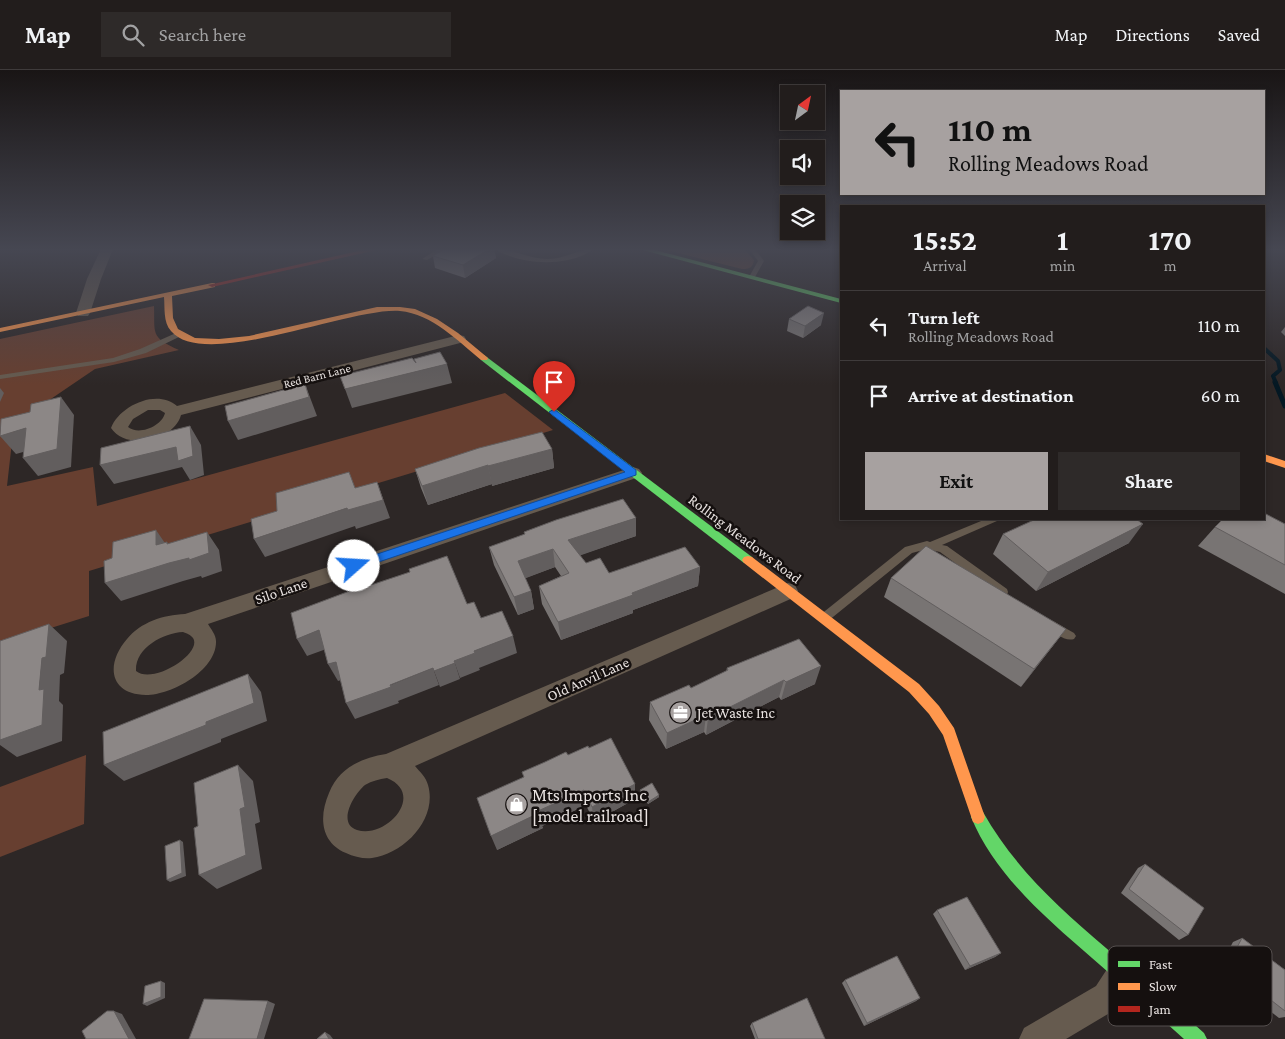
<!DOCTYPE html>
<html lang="en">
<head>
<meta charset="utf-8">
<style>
	:root { --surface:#221d1c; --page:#2e2a29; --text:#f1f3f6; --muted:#a2a2a3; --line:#3f3b3b; --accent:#a7a1a0 }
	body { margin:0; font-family:"Crimson Pro",serif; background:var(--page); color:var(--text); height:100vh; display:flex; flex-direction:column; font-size:19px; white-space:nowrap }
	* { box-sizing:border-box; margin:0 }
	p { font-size:16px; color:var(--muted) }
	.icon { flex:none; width:28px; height:28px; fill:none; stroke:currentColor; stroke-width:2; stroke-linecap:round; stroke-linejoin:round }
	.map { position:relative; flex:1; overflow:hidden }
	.drawer { position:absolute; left:840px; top:135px; width:425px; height:315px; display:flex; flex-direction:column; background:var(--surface); border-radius:0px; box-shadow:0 2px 8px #0003,0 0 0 1px var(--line) }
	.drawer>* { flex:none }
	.top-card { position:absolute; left:840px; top:20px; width:425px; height:105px; border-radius:0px; box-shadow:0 2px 8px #0003,0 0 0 1px var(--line); background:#a7a1a0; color:#111; overflow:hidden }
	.needle { width:32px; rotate:33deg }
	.controls { position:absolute; left:780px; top:15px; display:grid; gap:10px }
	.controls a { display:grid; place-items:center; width:45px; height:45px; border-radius:0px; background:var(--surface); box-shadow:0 2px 8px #0003,0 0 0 1px var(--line); font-size:25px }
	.pin { position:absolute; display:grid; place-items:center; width:42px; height:42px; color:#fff; margin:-51px -21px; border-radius:50% 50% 50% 0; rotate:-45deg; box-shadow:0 0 5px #0007 }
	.pin .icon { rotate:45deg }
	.me { position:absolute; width:55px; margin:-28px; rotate:71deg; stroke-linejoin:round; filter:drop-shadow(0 0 4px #0008) }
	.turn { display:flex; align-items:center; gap:18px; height:105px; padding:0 25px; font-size:22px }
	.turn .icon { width:65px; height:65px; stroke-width:2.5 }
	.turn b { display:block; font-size:35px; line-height:42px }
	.eta { display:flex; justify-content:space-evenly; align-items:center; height:85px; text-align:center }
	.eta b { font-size:30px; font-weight:700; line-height:35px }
	.cta { display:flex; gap:10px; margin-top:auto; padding:10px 25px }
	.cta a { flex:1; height:58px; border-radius:0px; background:var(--accent); color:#111; font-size:20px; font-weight:700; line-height:58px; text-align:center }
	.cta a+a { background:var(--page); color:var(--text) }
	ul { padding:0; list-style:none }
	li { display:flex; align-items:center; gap:15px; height:70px; padding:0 25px; border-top:1px solid var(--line) }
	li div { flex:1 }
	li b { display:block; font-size:19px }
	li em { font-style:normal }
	header { display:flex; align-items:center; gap:30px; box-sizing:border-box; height:70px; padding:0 25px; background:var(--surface); border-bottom:1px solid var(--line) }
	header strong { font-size:24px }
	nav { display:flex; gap:28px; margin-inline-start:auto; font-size:18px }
	.search { width:350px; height:45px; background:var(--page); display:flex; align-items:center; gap:12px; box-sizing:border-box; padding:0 18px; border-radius:0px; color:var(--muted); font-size:19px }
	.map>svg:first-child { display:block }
</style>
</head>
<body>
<header>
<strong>Map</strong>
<div class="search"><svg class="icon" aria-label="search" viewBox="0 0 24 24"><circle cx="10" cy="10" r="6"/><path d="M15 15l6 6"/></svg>Search here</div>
<nav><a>Map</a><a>Directions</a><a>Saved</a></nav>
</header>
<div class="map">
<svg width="1285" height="969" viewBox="0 0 1285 969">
	<rect width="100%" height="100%" fill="#2d2726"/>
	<g fill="#673f30">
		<path d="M662 179H744L754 190C753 198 749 199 742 199Z"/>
		<path d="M154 236C155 264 150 267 179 280L95 299 14 354 7 416 93 397 97 436 505 323 553 360 89 501V546L0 574V269Z"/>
		<path d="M86 685 84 754 0 787V717Z"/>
	</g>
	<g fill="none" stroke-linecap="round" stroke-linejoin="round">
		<path stroke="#041823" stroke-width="4" d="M1264 278 1278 291 1280 300 1273 306 1276 313"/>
		<path stroke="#041823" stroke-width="5" d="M1275 312 1285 336"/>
		<g fill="#665b4f" fill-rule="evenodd">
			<path d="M438 179H446L427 190 422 189Z"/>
			<path d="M494 179C513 179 529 189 548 189 565 189 578 179 594 179 567 198 522 195 494 179Z"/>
			<path d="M749 179H755L764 191 755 207 752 209 749 207 758 191Z"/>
			<path d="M176 263 183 265 146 283 114 292 0 309V305L113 288 140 279Z"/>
			<path d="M986 449H999L997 451 942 475 947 476 1007 519 1008 522 1007 525H999L940 482 927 479 912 483 828 551 824 552 820 551 819 548 820 545 905 477 927 471 930 472Z"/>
			<path d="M1053 551 1074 563 1076 566 1074 569C1065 572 1052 562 1048 555L1049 552Z"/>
		</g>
		<g fill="#665b4f" fill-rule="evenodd">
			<path d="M101 179H113L101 209 90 243 88 246H78L76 243 87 209Z"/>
			<path d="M459 265 464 266 466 269 464 272 181 345C174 371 126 381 111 358 119 336 157 318 177 336ZM148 340H160L165 343C162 356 139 366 128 357L133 349Z"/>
			<path d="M633 397 639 399 642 403 639 407 208 554C211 559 216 565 216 571 217 600 172 625 146 625 108 624 106 593 127 569 141 552 163 545 185 544ZM183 562C186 563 191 565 193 568 203 583 153 615 136 601 135 578 163 563 183 562Z"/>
			<path d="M788 513 795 515 798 521 795 527 415 696C420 702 426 707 428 715 438 749 404 784 372 788 364 789 354 787 346 783 320 772 319 746 329 723 339 698 361 688 386 684ZM387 708C426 724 387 769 357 760 336 753 355 723 365 715 372 711 379 709 387 708Z"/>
			<path d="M1122 889 1133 893 1137 904 1118 938 1066 969H1019L1024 958 1096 916 1111 893Z"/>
		</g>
		<g fill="#63d668" fill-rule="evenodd">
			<path d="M639 179H651L841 229V233Z"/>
			<path d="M484 285 752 487 754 490 752 493H744L481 290V286Z"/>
			<path d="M978 740 983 742C1014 797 1058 837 1106 878 1138 906 1172 934 1204 963L1207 969H1184C1154 942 1123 915 1092 888 1046 848 995 805 971 747L973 742Z"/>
		</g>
		<g fill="#ff974d" fill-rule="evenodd">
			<path d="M212 213H215V217L172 226 173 248 178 259 195 268 219 269 249 266 377 237H400L415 239 437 249 458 263 488 288 487 290H481C458 271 432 244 400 241 350 237 204 301 171 261 163 252 165 238 164 227L0 262V258Z"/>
			<path d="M1264 384 1285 391V398L1264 391Z"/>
			<path d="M748 486 752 487 919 614 939 636 954 658 985 747 983 752 978 754 973 752 943 665 929 644 909 622 744 493 742 490 744 487Z"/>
		</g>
		<path fill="#b3261e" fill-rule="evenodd" d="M367 179H381L212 217 208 215Z"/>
	</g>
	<g fill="#787473">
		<path d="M444 179H494L496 188 465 208 435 198 433 186Z"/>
		<path d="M789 249 821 255 803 268 787 261Z"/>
		<path d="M1285 257V266L1281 262Z"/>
		<path d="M552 379 554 398 492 416V414L428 435 421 418 415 399Z"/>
		<path d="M1285 454V524L1198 476 1215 457Z"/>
		<path d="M524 462 636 466 580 485 586 493 609 503 700 497 698 516 633 540V543L561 570 542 534 539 516 561 506 555 497 525 508 531 521 534 539 518 545 494 495 489 477 525 464Z"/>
		<path d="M1003 464 1129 473 1036 521 993 484Z"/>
		<path d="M891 508 1066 559 1021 617 884 527Z"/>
		<path d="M727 598 815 614 781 630 779 627 706 665 704 662 666 679 649 650 650 632 691 618 726 602Z"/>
		<path d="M589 678 635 714V729L594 752 586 735 542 756 543 758 497 780 524 707 522 702 568 685Z"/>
		<path d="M640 720 659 727 648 734 640 723Z"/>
		<path d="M1145 794 1188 865 1179 870 1121 823 1138 798Z"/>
		<path d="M937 840 1001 883 995 887 965 900 933 844Z"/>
		<path d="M1242 868 1285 900V947L1279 948 1218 900 1233 872Z"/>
		<path d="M845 910 920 928 916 931 864 956 842 913Z"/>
		<path d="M752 953 825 969H755L750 956Z"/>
	</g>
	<g fill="#625e5e">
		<path d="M489 179H494L496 188 465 208 463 195Z"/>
		<path d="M824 243 821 255 803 268 805 256Z"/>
		<path d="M447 294 452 313 352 338 345 319Z"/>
		<path d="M305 314 317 346 238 370 228 351Z"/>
		<path d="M0 318 4 323 0 332Z"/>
		<path d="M61 327 74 345 71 397 38 406 23 388Z"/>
		<path d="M190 356 201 375 204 405 190 410 182 397 114 414 100 395Z"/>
		<path d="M26 358 41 377 16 384 0 366Z"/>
		<path d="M552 379 554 398 492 416 488 396Z"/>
		<path d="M488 395 492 414 428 435 422 416Z"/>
		<path d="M377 412 390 448 356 459 355 456 265 487 254 469 347 438Z"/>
		<path d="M636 448V466L570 489 568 470Z"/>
		<path d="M1143 454 1129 473 1036 521 1048 502Z"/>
		<path d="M156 460 169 479 167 472 180 490 207 462 219 480 222 501 202 508 201 506 183 511 121 531 105 513 156 475Z"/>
		<path d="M553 479 555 497 521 510 518 491Z"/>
		<path d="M700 497 698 516 633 540V543L561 570 558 552 632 523Z"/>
		<path d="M531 521 534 539 518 545 514 527Z"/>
		<path d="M49 554 67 571 64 603 60 605 59 631 63 635 62 671 17 687 0 675V670L39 620 42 588Z"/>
		<path d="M1066 559 1052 577 1021 617 1034 599Z"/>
		<path d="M319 560 329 578 307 586 297 569Z"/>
		<path d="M513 566 517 583 479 598 480 600 460 608 454 591 474 581Z"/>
		<path d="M336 592 345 609 338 611 328 594Z"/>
		<path d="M455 593 460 609 440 617 434 601Z"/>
		<path d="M821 596 815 614 781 630 786 612Z"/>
		<path d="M433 598 439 615 398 631 399 633 355 649 346 633Z"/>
		<path d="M248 604 261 622 267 651 221 669V672L124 711 104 695 206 652Z"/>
		<path d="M784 610 779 627 706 665 708 648Z"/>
		<path d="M706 645 704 662 666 679 667 663Z"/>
		<path d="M238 695 253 711 260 752 255 754 262 799 217 819 199 805 240 739Z"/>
		<path d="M635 714V729L594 752 592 737Z"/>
		<path d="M584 720 586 735 542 756 543 758 497 780 491 766 538 741Z"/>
		<path d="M659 725V727L648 734V732Z"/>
		<path d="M180 770 183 772 186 806 170 812 167 810Z"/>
		<path d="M1001 883 995 887 965 900 970 896Z"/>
		<path d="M161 911 165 913V928L147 936 143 934Z"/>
		<path d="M920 928 916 931 864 956 867 953Z"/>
		<path d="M268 931 275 934 264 969H257Z"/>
		<path d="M114 941 122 944 136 969H129Z"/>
		<path d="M325 962 330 965 333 969H329Z"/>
	</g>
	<g fill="#8c8786" stroke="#625e5e">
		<path d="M444 179H489L463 195 433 186Z"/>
		<path d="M808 236 824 243 805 256 789 249Z"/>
		<path d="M440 282 447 294 345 319 340 306 412 288 416 293 414 289Z"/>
		<path d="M305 314 309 327 228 351 225 336Z"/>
		<path d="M61 327 57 379 23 388 26 358 0 366 1 349 30 342 31 334Z"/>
		<path d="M190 356 193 386 178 391 176 377 100 395 101 378Z"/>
		<path d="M542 362 552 379 488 396V395L422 416 415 399 479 378Z"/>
		<path d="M349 402 355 418 377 412 383 430 348 440 347 438 254 469 251 449 277 441 276 423Z"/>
		<path d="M623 429 636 448 568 470 586 493 600 488 609 503 685 477 700 497 632 523 633 525 558 552 539 516 569 503 553 479 518 491 531 521 514 527 489 477 525 464 524 462 556 450Z"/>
		<path d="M1264 443 1285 454V495L1215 457 1223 449H1264Z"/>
		<path d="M1036 449H1136L1143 454 1048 502 1003 464Z"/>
		<path d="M156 460V475L167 472V474L207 462 209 483 189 490V488L169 493 105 513 104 491 112 488 113 472Z"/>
		<path d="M926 476 1066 559 1034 599 891 508Z"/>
		<path d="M447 486 467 534 474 532 481 548 502 541 513 566 474 581 475 583 454 591 455 593 434 601 433 598 390 615 391 617 346 633 336 592 328 594 319 560 297 569 291 543 371 513V515L410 502 409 499Z"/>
		<path d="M49 554 46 587 42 588 39 620 44 619 42 655 0 670V571Z"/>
		<path d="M799 569 821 596 786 612 784 610 708 648 706 645 667 663 650 632 689 615 691 618 728 600 727 598Z"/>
		<path d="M248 604 254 633 206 652V655L104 695 103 662Z"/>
		<path d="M611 668 635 714 592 737 584 720 538 741 539 743 491 766 477 728 524 707 522 702 545 692 566 682 568 685 588 676 589 678Z"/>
		<path d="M238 695 245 737 240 739 246 785 199 805 194 758 198 756 194 713Z"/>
		<path d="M652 713 659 725 648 732 640 720Z"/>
		<path d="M180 770 182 803 167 810 165 776Z"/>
		<path d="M1145 794 1204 838 1188 865 1129 819Z"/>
		<path d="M967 827 1001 883 970 896 937 840Z"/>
		<path d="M1242 868 1285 900V941L1227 896Z"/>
		<path d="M897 886 920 928 867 953 845 910Z"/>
		<path d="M161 911V927L143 934 145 916Z"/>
		<path d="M807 928 825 969H758L752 953Z"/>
		<path d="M204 929 268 931 257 969H189Z"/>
		<path d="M107 941H114L129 969H86L82 961Z"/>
		<path d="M325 962 329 969H317Z"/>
	</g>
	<linearGradient id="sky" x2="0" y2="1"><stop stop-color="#191515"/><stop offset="0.57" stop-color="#464752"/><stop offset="1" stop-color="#464752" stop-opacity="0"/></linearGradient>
	<rect width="1285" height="315" fill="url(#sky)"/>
	<path fill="#1a73e8" stroke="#114b97" d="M554 339 636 400V405L358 499H350L348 496 350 493 625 402 551 344 549 342Z"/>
	<defs>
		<symbol id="office-disc" viewBox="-11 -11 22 22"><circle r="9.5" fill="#a7a1a0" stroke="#15100f"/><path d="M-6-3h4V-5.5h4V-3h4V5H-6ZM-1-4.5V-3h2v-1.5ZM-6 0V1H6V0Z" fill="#fff"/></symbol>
		<symbol id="shop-disc" viewBox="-11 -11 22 22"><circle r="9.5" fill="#a7a1a0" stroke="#15100f"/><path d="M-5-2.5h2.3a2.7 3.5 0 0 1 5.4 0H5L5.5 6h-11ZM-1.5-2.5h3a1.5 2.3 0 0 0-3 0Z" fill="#fff"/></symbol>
	</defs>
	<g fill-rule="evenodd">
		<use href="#office-disc" x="668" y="630" width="25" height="25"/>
		<use href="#shop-disc" x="504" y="722" width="25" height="25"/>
	</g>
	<g text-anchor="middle" stroke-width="5" stroke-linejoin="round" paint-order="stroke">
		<g font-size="12" fill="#e9e3e1" stroke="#15100f">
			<text transform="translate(317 306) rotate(-14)" y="4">Red Barn Lane</text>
		</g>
		<g font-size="15" fill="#e9e3e1" stroke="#15100f">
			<text transform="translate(745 469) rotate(37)" y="5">Rolling Meadows Road</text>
			<text transform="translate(281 521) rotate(-19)" y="5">Silo Lane</text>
			<text transform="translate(588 609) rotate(-24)" y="5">Old Anvil Lane</text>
		</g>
		<g font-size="15" fill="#e9e3e1" stroke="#15100f" text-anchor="start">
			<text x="697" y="648">Jet Waste Inc</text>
		</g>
		<g font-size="18" fill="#e9e3e1" stroke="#15100f" text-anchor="start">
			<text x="532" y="731">Mts Imports Inc<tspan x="532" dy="21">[model railroad]</tspan></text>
		</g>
	</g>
	<rect x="1108" y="876" width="164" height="80" rx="8" fill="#15100f" stroke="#554f4e" stroke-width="1"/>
	<rect x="1118" y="891" width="22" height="6" fill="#63d668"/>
	<rect x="1118" y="913" width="22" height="7" fill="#ff974d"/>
	<rect x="1118" y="936" width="22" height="6" fill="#b3261e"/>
	<g font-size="14" fill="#e9e3e1">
		<text x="1149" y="899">Fast</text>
		<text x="1149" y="921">Slow</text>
		<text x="1149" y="944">Jam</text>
	</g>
</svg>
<div class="controls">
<a><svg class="needle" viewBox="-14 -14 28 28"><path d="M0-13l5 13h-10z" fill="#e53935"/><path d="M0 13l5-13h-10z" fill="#a2a2a3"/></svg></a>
<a><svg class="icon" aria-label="sound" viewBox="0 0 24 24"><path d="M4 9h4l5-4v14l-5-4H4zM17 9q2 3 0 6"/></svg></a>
<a><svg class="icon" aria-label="layers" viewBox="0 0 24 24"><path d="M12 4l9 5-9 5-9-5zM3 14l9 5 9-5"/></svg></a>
</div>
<div class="pin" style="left:554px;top:342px;background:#d93025"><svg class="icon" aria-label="arrive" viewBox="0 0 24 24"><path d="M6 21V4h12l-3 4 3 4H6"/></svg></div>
<svg class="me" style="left:354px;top:496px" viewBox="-20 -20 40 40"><circle r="19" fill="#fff"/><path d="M0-13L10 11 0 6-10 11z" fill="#1a73e8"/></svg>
<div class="top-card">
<div class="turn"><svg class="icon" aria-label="left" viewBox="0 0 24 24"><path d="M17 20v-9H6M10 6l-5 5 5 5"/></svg><div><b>110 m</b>Rolling Meadows Road</div></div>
</div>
<section class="drawer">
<div class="eta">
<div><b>15:52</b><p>Arrival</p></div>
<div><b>1</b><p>min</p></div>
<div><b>170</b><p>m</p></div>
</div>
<ul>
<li><svg class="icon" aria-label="left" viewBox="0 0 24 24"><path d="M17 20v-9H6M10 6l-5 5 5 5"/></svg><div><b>Turn left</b><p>Rolling Meadows Road</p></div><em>110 m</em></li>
<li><svg class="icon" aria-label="arrive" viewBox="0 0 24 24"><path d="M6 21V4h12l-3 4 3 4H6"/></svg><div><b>Arrive at destination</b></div><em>60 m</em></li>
</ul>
<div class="cta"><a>Exit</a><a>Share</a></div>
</section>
</div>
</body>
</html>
